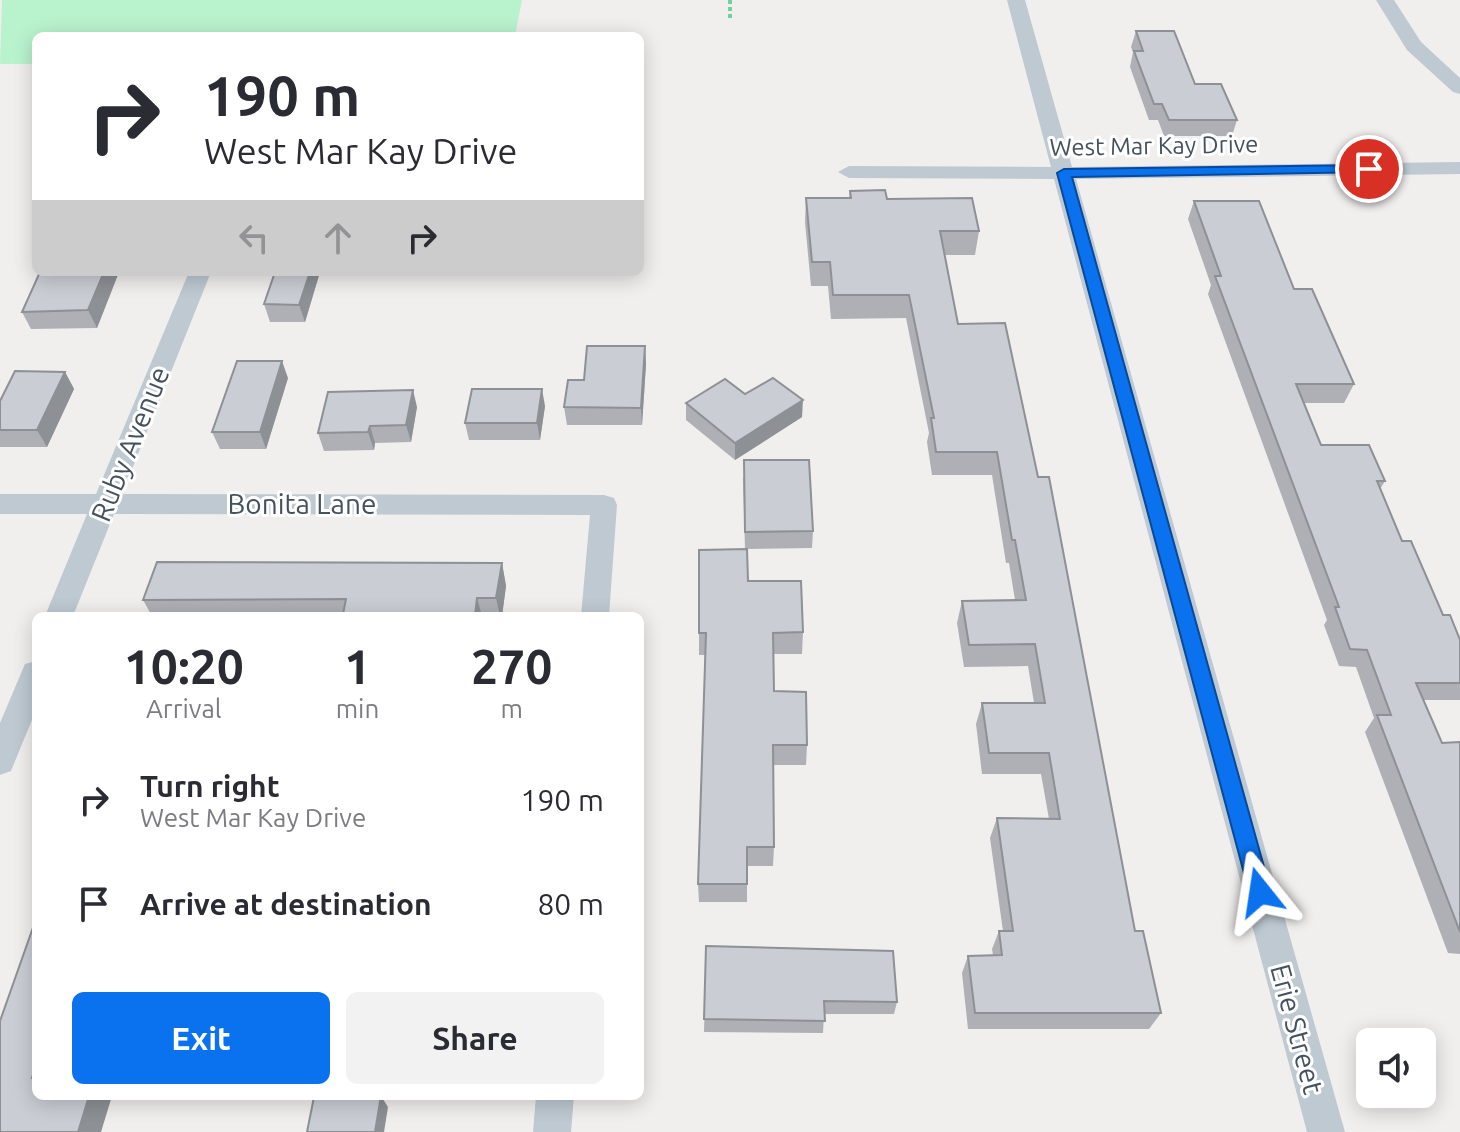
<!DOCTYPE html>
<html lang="en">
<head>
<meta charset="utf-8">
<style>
	:root { --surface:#fff; --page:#f2f2f3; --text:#2b2b33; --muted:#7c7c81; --accent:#0b72ef }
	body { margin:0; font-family:Ubuntu,sans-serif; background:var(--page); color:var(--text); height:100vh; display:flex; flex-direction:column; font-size:30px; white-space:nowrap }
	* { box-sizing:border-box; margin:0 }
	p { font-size:26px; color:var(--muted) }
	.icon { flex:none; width:44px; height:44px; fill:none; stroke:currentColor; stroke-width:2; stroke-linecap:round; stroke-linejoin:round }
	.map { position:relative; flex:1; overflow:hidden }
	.side { position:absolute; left:32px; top:612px; width:612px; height:488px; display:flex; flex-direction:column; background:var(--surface); border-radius:12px; box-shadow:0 4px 20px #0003 }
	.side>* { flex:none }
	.guide { position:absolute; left:32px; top:32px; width:612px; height:244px; border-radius:12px; box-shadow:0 4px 20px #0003; background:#fff; color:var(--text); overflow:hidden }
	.controls { position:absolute; left:1356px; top:1028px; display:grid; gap:16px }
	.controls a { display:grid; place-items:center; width:80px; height:80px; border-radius:12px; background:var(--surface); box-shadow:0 4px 20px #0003; font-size:40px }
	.pin { position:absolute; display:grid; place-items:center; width:68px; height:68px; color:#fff; margin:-34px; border:4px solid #fff; border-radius:50%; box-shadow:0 2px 8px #0007 }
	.me { position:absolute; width:88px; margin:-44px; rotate:345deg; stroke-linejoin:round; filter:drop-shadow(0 0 6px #0008) }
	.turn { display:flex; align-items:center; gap:28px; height:168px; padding:0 40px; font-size:36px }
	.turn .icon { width:104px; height:104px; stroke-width:2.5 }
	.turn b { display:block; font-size:56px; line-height:68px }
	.lanes { display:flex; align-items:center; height:76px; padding:0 40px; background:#0003; justify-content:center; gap:40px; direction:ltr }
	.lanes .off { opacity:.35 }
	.eta { display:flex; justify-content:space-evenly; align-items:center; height:136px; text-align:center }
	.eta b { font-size:48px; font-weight:700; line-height:56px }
	.action { display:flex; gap:16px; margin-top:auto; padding:16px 40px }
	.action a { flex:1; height:92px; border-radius:12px; background:var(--accent); color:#fff; font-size:32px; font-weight:700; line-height:92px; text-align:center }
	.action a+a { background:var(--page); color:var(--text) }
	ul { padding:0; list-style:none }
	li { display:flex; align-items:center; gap:24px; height:104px; padding:0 40px }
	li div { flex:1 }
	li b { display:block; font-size:30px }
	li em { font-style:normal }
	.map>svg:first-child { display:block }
</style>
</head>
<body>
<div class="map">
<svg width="1460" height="1132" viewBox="0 0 1460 1132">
	<rect width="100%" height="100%" fill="#f1eeee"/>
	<path fill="#b9f3ce" d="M2 0H522L515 36H36V64H0Z"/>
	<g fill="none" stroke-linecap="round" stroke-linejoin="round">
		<path stroke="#6ed3a0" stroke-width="4" stroke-dasharray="4 3" stroke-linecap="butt" d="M730 0V21"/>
		<g fill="#bec9d2" fill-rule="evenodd">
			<path d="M1007 0H1025L1072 167 1460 162V174L1076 179 1345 1132H1307L1054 179 849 178 838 172 849 166 1051 167Z"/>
			<path d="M1376 0H1394L1421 42 1460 78V94L1453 92 1407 50Z"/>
			<path d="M189 272H211L122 494 604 495 614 498 617 505 609 616H581L590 515 114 514 73 616H45L87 514H0V494H96Z"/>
			<path d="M36 661V710L11 771 0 775V723L25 664Z"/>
			<path d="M536 1096H574L571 1132H533Z"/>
		</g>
	</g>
	<g fill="#aeb0b6">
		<path d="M1136 31 1237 120 1232 136H1164L1158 120H1149L1130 67 1133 52 1131 47Z"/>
		<path d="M850 191 887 199 979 231 975 255H945L958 324 1005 323 1135 931 1161 1013 1149 1029H968L962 973 968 956 993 955 992 949 999 931H1003L990 838 997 818 1049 819 1041 774H982L976 724 982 703H1034L1028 666 964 667 957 623 962 601 1015 600 1009 563H1006L992 475H932L927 442 929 433 906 318 831 319 828 286H811L805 222 806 198H849Z"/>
		<path d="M1194 201 1294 289 1354 384 1344 403H1303L1321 445 1385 481 1380 489 1402 541 1443 615 1460 640V700H1424L1442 743 1460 742V954L1448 953 1365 732 1374 718 1356 667 1339 666 1324 625 1327 620 1208 294 1211 285 1188 219Z"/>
		<path d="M40 272H119L97 328 31 329 22 312Z"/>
		<path d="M320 272 305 322H270L264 304Z"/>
		<path d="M645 346 646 364 642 425H567L564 407 584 380Z"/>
		<path d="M65 372 74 389 47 447H0V401Z"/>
		<path d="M288 378 266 449H220L212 432Z"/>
		<path d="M745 394 802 417 735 460 686 420V403Z"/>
		<path d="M545 406 540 440H469L465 423Z"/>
		<path d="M417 407 411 442 375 443 374 450 324 451 318 433Z"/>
		<path d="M743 477 813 531 812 548 745 549Z"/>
		<path d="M502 563 506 586 502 616H152L143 600Z"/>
		<path d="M748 581 803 632 802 654H774V691L807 745 806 765H773L774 847 773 866H747V902H699L698 884 705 655H699V633Z"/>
		<path d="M706 946 897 1002 894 1014H824L823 1033 704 1032Z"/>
	</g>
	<g fill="#8d9094">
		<path d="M104 272H119L97 328 88 310Z"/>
		<path d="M310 272H320L305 322 299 305Z"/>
		<path d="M645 346 646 364 642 425 641 408Z"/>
		<path d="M282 361 288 378 266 449 260 432Z"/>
		<path d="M65 372 74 389 47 447 37 430Z"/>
		<path d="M542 389 545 406 540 440 537 423Z"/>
		<path d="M413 390 417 407 411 442 406 425Z"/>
		<path d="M803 400 802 417 735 460V443Z"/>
		<path d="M370 426 375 443 374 450 368 432Z"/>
		<path d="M502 563 506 586 502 616H500L496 598Z"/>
		<path d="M477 598 482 616H475Z"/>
		<path d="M89 1096H112L101 1132H78Z"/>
		<path d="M381 1096 388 1107 384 1132H375Z"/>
	</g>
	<g fill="#cacdd4" stroke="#8d9094" stroke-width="2">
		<path d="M1136 31H1174L1195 84H1221L1237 120H1169L1162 104H1154L1134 51H1143Z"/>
		<path d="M885 190 887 199 972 198 979 231H940L958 324 1005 323 1038 477H1049L1135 931H1143L1161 1013H975L968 956 1002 955 999 931H1013L997 818 1060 819 1049 753H989L982 703H1045L1035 644 969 645 962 601 1026 600 1015 540H1012L997 452H936L931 418H934L909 295H833L830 262H812L806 198H851L850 191Z"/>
		<path d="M1194 201H1259L1294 289H1312L1354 384H1296L1321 445H1369L1385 481H1377L1402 541H1411L1443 615H1450L1460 640V683H1416L1442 743 1460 742V932L1377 715H1391L1367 650 1350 649 1335 607H1339L1215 276H1221Z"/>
		<path d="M40 272H104L88 310 22 312Z"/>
		<path d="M275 272H310L299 305 264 304Z"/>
		<path d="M587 346H645L641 408 564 407 568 380H584Z"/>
		<path d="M237 361H282L260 432H212Z"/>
		<path d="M15 371 65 372 37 430H0V401Z"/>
		<path d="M773 378 803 400 735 443 686 403 725 379 745 394Z"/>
		<path d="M472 389H542L537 423H465Z"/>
		<path d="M413 390 406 425 370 426 368 432 318 433 328 392Z"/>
		<path d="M744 460H809L813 531 745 532Z"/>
		<path d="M747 549 748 581H801L803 632 773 633 774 691 806 692 807 745H773L774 847H747V884H698L706 633H699V550Z"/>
		<path d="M157 562 502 563 496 598H477L475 616H413L414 615 343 614 346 599 143 600Z"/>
		<path d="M36 919V1065L32 1078H36V1096H89L78 1132H0V1021Z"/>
		<path d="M706 946 893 951 897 1002 824 1001 825 1021 704 1019Z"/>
		<path d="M381 1096 375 1132H307L314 1097Z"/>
	</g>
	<path fill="#0b72ef" stroke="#074a9b" stroke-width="2" d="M1369 165 1375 169 1373 172 1072 177 1271 892 1268 899 1260 902 1252 899 1249 892 1057 173 1064 169Z"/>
	<g text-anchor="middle" stroke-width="6" stroke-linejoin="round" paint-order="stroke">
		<g font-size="24" fill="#45525e" stroke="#fff">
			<text transform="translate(1154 146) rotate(-1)" y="8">West Mar Kay Drive</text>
		</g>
		<g font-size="28" fill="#45525e" stroke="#fff">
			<text transform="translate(130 444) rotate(-68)" y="10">Ruby Avenue</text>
			<text x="302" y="514">Bonita Lane</text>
			<text transform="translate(1297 1029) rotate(75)" y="10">Erie Street</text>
		</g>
	</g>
</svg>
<div class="controls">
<a><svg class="icon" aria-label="sound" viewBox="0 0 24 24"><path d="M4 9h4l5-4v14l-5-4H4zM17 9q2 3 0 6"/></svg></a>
</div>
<div class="pin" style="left:1369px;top:169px;background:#d93025"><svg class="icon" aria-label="arrive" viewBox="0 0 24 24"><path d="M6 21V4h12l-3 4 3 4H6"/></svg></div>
<svg class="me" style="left:1260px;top:892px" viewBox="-20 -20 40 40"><path d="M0-17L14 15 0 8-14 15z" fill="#0b72ef" stroke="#fff" stroke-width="4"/></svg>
<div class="guide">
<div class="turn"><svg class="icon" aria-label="right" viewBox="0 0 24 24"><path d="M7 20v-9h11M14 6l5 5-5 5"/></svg><div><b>190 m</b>West Mar Kay Drive</div></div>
<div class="lanes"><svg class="icon off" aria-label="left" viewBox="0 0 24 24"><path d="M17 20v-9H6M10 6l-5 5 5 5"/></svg><svg class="icon off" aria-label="ahead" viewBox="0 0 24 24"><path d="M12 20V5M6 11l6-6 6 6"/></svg><svg class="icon" aria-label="right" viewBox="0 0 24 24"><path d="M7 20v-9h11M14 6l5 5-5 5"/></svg></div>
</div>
<section class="side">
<div class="eta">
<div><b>10:20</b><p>Arrival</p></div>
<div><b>1</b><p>min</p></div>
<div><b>270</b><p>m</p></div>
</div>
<ul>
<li><svg class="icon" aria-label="right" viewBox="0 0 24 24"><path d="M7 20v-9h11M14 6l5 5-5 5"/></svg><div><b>Turn right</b><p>West Mar Kay Drive</p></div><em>190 m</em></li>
<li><svg class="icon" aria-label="arrive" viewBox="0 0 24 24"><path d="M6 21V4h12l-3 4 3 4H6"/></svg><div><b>Arrive at destination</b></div><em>80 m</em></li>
</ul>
<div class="action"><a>Exit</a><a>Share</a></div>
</section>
</div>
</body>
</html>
